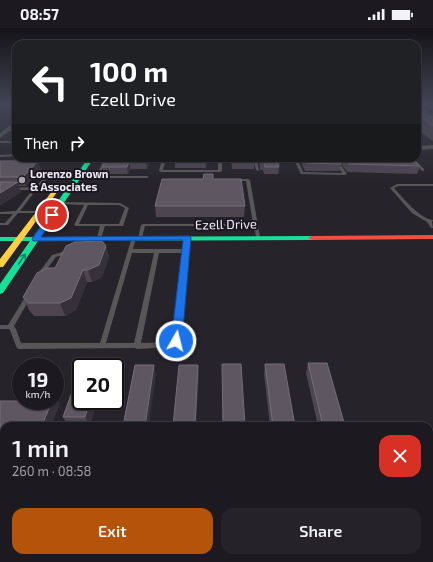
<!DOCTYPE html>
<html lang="en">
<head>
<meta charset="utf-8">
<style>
	:root { --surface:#1c1a20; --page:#252329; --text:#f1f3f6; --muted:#a0a1a5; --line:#3a383e; --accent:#b45309 }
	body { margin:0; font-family:"Exo 2",sans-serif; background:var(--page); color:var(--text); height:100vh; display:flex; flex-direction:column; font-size:15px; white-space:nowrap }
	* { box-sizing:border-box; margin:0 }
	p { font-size:13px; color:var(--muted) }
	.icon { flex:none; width:22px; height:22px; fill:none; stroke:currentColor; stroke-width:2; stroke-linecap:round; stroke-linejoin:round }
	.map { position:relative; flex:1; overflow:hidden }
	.sheet { position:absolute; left:0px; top:394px; width:433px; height:140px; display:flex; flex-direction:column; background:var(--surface); border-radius:12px 12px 0 0; box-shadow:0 1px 3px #0004,0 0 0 1px var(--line) }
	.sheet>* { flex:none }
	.top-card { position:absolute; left:12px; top:12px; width:409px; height:122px; border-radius:12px; box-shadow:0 1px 3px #0004,0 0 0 1px var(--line); background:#202124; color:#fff; overflow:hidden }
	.speed { position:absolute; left:12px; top:330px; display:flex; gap:8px; font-size:20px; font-weight:700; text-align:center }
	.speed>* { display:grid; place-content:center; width:52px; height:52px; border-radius:50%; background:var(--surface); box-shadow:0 1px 3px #0004,0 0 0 1px var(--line); line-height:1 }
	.speed small { font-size:10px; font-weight:400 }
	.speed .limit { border:2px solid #111; border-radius:6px; background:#fff; color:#111 }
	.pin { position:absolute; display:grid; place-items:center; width:34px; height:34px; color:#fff; margin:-17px; border:2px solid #fff; border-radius:50%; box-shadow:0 1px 4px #0007 }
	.me { position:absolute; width:44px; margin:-22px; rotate:8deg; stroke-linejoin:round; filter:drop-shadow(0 0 3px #0008) }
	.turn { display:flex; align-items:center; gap:14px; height:84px; padding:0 12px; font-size:18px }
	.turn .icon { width:52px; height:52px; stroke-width:2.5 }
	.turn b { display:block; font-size:28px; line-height:34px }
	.then { display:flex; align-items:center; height:38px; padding:0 12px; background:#0003; gap:8px; font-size:15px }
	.round { display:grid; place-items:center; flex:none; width:42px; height:42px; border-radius:12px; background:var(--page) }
	.summary { display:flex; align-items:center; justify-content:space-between; height:68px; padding:0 12px }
	h1 { font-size:24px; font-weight:600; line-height:30px }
	.cta { display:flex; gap:8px; margin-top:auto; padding:8px 12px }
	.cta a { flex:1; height:46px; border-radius:12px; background:var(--accent); color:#fff; font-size:16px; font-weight:600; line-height:46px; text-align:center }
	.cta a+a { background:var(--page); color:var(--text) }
	.status { display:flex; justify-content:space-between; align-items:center; height:28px; padding:0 20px; background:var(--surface); direction:ltr }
	.status svg { height:11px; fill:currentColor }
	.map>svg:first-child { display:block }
</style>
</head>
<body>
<div class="status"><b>08:57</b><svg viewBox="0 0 49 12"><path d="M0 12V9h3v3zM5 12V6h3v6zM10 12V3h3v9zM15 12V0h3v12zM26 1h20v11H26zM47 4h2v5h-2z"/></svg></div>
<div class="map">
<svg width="433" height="534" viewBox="0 0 433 534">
	<rect width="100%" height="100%" fill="#26232a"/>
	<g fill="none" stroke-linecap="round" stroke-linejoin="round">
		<g fill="#585656" fill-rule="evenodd">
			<path d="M7 101H16V103H6Z"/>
			<rect x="0" y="113" width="16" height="2"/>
			<path d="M16 126V128L0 129V127Z"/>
			<path d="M105 130H109L101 144H82L80 143 82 142H99Z"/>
			<path d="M162 130H166L163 142H218V130H222V143L220 144H161L159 143Z"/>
			<path d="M253 130H257L259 143 256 142Z"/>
			<path d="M293 130H297L303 144 342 145 332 130H336L347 146 345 147 301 146Z"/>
			<path d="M409 130H413L424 141V143H422Z"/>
			<path d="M57 143H70L72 144C69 145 66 145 62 145 50 146 47 150 40 159H58L60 160 59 161 37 162H0V160L36 159C42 151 47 145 57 143Z"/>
			<path d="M78 148H147L149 149 147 150H78Z"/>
			<path d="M232 151H248L250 152 260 209V210H258L256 209 254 198H145L142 210 140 211 138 210 141 197 143 196H253L246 153H232Z"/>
			<path d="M397 156H433V158H398L394 160C403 170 420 191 433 192L432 194 433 200H431L427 194 412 185 390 160Z"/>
			<path d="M30 165 33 166 20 183H40L42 184V185H18L8 197H0V195H5L13 186H0V184L16 183Z"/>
			<path d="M58 174 120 175 129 180 123 198H105L101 210 99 211 97 210 100 198H76L74 197 84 177 60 176 58 175ZM88 177H119L125 180 119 196H79Z"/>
			<path d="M132 209H136V210L133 221H183L185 210 187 209 189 210 181 309 176 319 137 321 135 320 19 321 17 320 16 318 10 302 9 301H0V297H8L27 266 29 265 32 267 14 298 16 301 21 315H100ZM132 225H154L134 315H106ZM159 225H183L175 309 172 314 141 315Z"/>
			<path d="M69 222 71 223 72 224 71 225 56 229 41 249H37L36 248 37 247 52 227Z"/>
			<rect x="429" y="460" width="4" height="10"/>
			<rect x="0" y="461" width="4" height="10"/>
		</g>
		<g fill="#585656" fill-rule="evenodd">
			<path d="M16 93V98L0 110V105Z"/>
			<path d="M433 117V121L417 122V118Z"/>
		</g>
		<path fill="#16e098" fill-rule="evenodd" d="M88 130H94L41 209 312 208 316 210 312 212 38 213 3 265 0 266V256L30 213H0V209H33Z"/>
		<path fill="#ffcf43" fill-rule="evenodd" d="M58 157 61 159 60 160 3 239H0V231L56 158Z"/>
		<path fill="#f24e42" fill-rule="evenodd" d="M433 207V211L312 212 308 210 312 208Z"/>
	</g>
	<g fill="#4d4550">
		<path d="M417 83 431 88 433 83V113L417 101Z"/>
		<path d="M108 130H151L147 141H131L128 146H104L102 139Z"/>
		<path d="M207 130 206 140H175V133Z"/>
		<path d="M231 130H254L255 134 254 141H232Z"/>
		<path d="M259 130H279L280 134 278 146H264L263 142H260Z"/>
		<path d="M299 130H386L385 131 390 132 389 130H412L420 138 417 146 347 144 339 133 341 136 339 143H305Z"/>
		<path d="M0 133 41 141 26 158H19L21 164 0 177Z"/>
		<path d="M213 151 245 178 244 189H156L155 178Z"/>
		<path d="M106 218 109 229 102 249 92 254H87L76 282 65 288H34L29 282 23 269 55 240Z"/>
		<path d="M308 335 345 398H318L306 345Z"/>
		<path d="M265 336 295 398H270L264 346Z"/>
		<path d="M0 373H55L60 375 51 398H4V410H0Z"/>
		<path d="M97 373 90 398H68L63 389Z"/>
	</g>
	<g fill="#36303a">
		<path d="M147 130H151L147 141 146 134Z"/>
		<path d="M38 133 41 141 26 158 23 149Z"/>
		<path d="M129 134 131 141 128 146 127 139Z"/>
		<path d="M18 154 21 164 0 177V165Z"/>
		<path d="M106 218 109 229 102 249 92 254 88 242Z"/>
		<path d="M83 242 87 254 76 282 65 288 60 275Z"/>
		<path d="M154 337 156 346 149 398H145Z"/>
		<path d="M198 337 199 346 196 398H195Z"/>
		<path d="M55 366 60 375 51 398H45L43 395 52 373H55Z"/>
		<path d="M90 373H97L90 398 85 389Z"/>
	</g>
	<g fill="#5e5762" stroke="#756e79">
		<path d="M417 83H426V86L433 89V98L417 86Z"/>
		<path d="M108 130H147L146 134H129L127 139H102Z"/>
		<path d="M176 130H206V133H175Z"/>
		<path d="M232 130H254L255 134H232Z"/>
		<path d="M260 130H279L280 134H277L279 139H265L264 134H261Z"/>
		<path d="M304 130H337L341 136 306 135Z"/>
		<path d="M345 130H375L390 132 392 130H412L420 138 349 136Z"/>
		<path d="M0 133H38L23 149H0Z"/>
		<path d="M204 146H213V151H241L245 178H155L162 151H203Z"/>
		<path d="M0 154H18L0 165Z"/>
		<path d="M102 213 106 218 99 237 88 242H83L71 270 60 275H28L23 269 37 245 47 240H55L66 218 75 214Z"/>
		<path d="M308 335H327L345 398H323Z"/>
		<path d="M222 336H241L245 398H223Z"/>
		<path d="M265 336H284L295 398H273Z"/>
		<path d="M135 337H154L145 398H123Z"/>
		<path d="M179 337H198L195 398H173Z"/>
		<path d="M81 339V373H90L85 389H63Z"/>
		<path d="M0 373H52L43 395H21L19 398H4V402H0Z"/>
	</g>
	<defs><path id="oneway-shaft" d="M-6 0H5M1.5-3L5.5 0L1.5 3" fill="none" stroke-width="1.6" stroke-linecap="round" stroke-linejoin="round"/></defs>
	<use stroke="#188663" href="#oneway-shaft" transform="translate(22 231) rotate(-56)"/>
	<linearGradient id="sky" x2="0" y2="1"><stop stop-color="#151317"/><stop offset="0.51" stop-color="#414555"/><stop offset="1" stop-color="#414555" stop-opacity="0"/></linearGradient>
	<rect width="433" height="152" fill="url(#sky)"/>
	<path fill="#1a73e8" stroke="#114b97" d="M52 185 56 187 41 209 190 208 191 210 182 313 180 316H173L171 313 183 212 33 213 32 211 50 186Z"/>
	<circle fill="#a8a4ad" stroke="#1b1723" stroke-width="1.5" cx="22" cy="152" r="4"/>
	<g text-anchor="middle" stroke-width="4" stroke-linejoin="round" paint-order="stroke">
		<g font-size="11" font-weight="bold" fill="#eeeaf4" stroke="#1b1723" text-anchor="start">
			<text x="30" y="150">Lorenzo Brown<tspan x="30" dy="13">&amp; Associates</tspan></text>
		</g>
		<g font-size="13" fill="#eeeaf4" stroke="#1b1723">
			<text transform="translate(226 196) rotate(-1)" y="5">Ezell Drive</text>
		</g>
	</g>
</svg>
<div class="speed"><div>19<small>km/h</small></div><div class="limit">20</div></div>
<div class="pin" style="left:52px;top:187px;background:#d93025"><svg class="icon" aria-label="arrive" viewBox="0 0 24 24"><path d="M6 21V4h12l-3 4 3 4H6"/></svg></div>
<svg class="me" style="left:176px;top:313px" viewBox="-20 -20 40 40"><circle r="17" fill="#1a73e8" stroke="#fff" stroke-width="3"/><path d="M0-11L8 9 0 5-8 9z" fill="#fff"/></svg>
<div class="top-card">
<div class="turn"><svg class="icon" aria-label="left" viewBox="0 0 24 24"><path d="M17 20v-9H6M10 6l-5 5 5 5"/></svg><div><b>100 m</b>Ezell Drive</div></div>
<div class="then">Then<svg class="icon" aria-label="right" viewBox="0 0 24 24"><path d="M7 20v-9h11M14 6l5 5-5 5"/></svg></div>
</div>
<section class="sheet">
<div class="summary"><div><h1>1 min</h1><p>260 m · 08:58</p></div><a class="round" style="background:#d93025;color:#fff"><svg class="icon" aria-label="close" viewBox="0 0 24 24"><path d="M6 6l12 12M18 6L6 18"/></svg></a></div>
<div class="cta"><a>Exit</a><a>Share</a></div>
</section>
</div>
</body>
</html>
